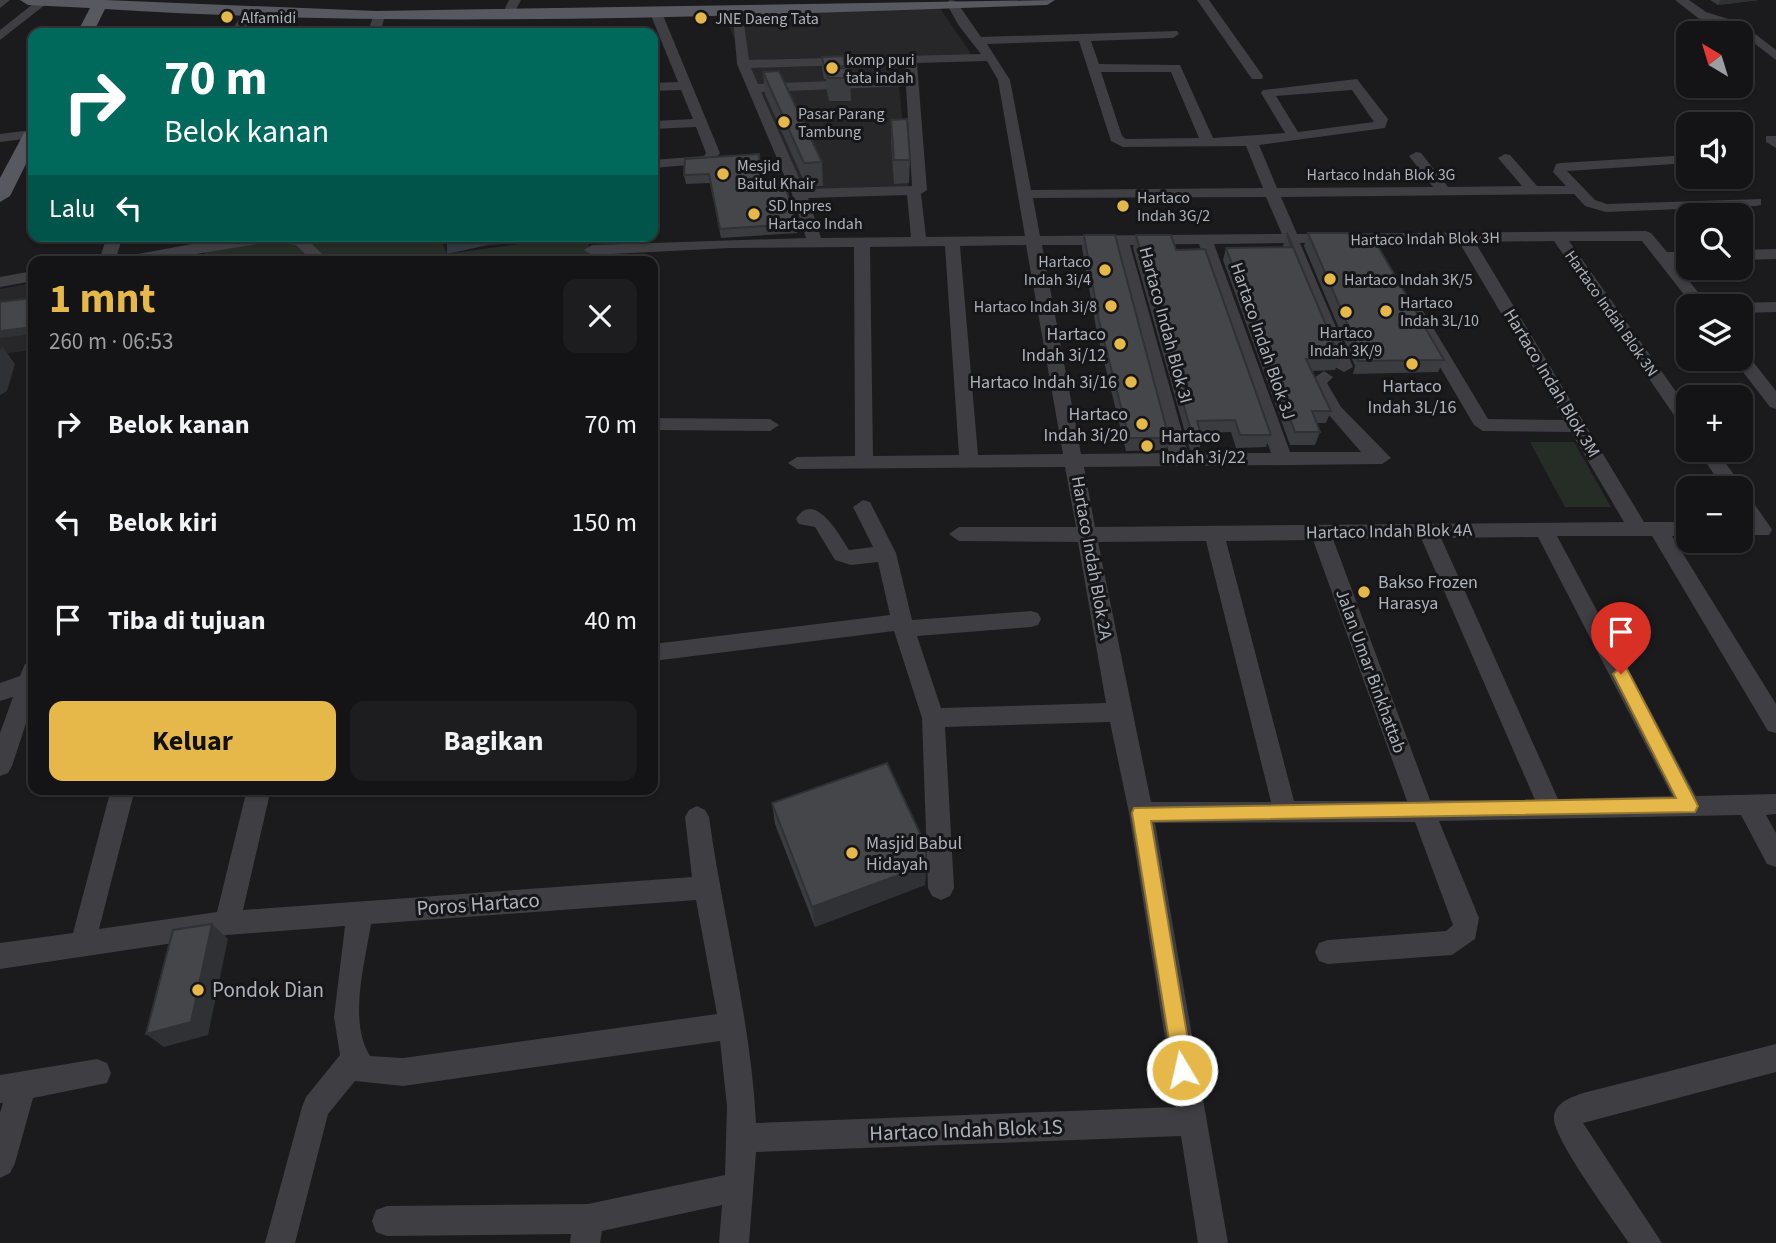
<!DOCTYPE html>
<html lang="id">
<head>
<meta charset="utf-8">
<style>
	:root { --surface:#141416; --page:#1d1d1f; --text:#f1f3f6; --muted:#9d9ea1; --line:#333335; --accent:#e6b849 }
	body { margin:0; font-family:"Source Sans 3",sans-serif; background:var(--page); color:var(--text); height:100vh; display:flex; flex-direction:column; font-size:26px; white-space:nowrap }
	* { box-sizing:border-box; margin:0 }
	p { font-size:23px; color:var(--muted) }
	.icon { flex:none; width:38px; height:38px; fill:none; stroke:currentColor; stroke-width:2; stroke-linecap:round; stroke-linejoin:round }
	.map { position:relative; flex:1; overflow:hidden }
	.details { position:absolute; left:28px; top:256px; width:630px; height:539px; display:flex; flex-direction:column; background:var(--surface); border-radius:14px; box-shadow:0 2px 5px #0004,0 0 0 2px var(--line) }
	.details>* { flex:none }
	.banner { position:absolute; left:28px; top:28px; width:630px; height:214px; border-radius:14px; box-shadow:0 2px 5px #0004,0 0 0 2px var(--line); background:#00695c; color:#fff; overflow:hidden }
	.needle { width:46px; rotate:322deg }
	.tools { position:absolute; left:1676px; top:21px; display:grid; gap:14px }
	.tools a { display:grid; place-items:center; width:77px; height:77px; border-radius:14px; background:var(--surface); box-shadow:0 2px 5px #0004,0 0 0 2px var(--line); font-size:35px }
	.pin { position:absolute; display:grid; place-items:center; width:60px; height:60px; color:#fff; margin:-72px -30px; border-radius:50% 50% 50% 0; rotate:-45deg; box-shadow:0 0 7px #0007 }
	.pin .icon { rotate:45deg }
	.me { position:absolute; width:77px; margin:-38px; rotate:351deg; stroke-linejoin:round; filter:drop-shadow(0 0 5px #0008) }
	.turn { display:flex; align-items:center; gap:24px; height:147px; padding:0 21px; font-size:32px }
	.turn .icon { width:91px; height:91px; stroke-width:2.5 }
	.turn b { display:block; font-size:49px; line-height:60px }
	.then { display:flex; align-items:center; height:66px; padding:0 21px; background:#0003; gap:14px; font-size:26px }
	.round { display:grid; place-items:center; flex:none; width:74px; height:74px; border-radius:14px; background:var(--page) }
	.summary { display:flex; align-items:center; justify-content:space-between; height:119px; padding:0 21px }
	h1 { font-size:42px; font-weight:700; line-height:52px; color:var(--accent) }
	.primary-button { display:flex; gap:14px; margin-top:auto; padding:14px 21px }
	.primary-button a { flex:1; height:80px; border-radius:14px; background:var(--accent); color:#111; font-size:28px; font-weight:700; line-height:80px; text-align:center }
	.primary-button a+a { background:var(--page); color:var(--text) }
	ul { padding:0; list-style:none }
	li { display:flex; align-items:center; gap:21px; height:98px; padding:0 21px }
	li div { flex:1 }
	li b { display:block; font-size:26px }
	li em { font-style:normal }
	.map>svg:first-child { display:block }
</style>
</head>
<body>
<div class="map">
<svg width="1776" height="1243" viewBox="0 0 1776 1243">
	<rect width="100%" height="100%" fill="#1b1b1d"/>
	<g fill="#27272a">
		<path d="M939 7 974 58 897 64 909 190H794L725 16Z"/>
		<path d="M33 283V350L0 354V289Z"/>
	</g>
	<g fill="#252d26">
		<path d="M258 236H439L447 254 518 244 523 236H588L590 261H203L205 250Z"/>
		<path d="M1530 442H1574L1611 507H1565Z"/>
	</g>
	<path fill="#313940" d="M447 236H520L518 243 488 245 447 254Z"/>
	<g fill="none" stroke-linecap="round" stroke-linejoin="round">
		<g fill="#3e3e43" fill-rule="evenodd">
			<path d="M0 0H10L0 8Z"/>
			<path d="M38 0 50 1 0 40V30Z"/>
			<path d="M509 0H521L512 17 508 18 502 14Z"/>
			<path d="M950 0 956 1 981 37 1177 31 1179 34 1173 38 1091 41 1099 64 1180 65 1213 138 1285 133 1261 93 1263 90 1357 79 1388 119 1385 128 1259 145 1277 188 1433 187 1409 156 1416 152 1421 153 1448 187 1522 186 1498 158 1505 154 1510 155 1537 186H1566L1553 172 1556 164 1561 163 1689 155V163L1567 171 1595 200 1607 204 1761 199V205L1756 206 1606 212 1585 206 1574 194 1281 197 1297 234 1646 231 1651 233 1667 252H1689V262H1674L1709 306H1693L1642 241H1569L1689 410V430L1683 428 1554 241 1475 242 1644 522H1689V536H1672L1776 704V733L1768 731 1652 536H1557L1696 796 1776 794V814L1766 815 1776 833V867L1767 864 1741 815 1439 821 1479 918 1475 939 1452 955 1328 964 1319 961 1315 952 1319 943 1328 940 1446 931 1453 925 1415 822 1155 823 1228 1243H1198L1181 1136 756 1152 749 1243H719L722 1205 602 1231 600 1243H570L571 1234 387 1236 376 1232 372 1221 376 1210 387 1206 588 1204 725 1175 727 1106 720 1041 403 1086 355 1081 328 1114 295 1243H265L302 1107 306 1097 340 1055 334 1017 345 926 227 935 0 969V943L73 933 111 789H135L99 929 217 912 247 789H271L243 910 692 877 685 817 689 810 697 806 705 810 709 817C723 919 751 1020 756 1123L1176 1107 1129 813 1110 722 945 727 954 888 950 896 941 900 932 896 928 888 922 718 894 631 653 661V644L890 615 878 562 851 565 835 560 815 527 799 524 796 519C814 488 841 537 849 550L873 547 853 507 863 500 870 502 896 553 912 620 1031 611 1038 613 1041 619 1038 625 1031 627 917 636 941 708 1106 703 1078 542 959 541 949 534 959 527H1076L1065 467 797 469 788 463 797 457 855 456 854 247 730 248 592 255 584 250 592 245 806 238 792 194 737 64 732 6 742 9 749 60 981 54 959 26 946 3ZM1079 41 1111 141 1123 147 1246 146 1263 188 1031 190 1010 80 987 44ZM987 61 998 80 1025 236 926 237 921 194 927 190 917 63ZM905 63 906 78 758 84 751 68ZM1101 72H1171L1199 138 1126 139 1122 136ZM906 86 912 186 804 189 761 92ZM1352 90 1374 122 1298 132 1276 96ZM907 195 911 237 821 238 808 198ZM1266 197 1282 234 1040 236 1033 198ZM1459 242 1564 420 1488 419 1417 301H1405L1403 304 1474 425 1483 431 1571 432 1624 522 1095 527 1084 467 1382 464 1391 458 1341 407 1327 383 1333 377 1324 371 1308 382 1329 415 1361 452H1290L1214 244 1285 243 1335 367 1344 372 1353 367 1300 243ZM1199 244 1271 453H1188L1130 245ZM1026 245 1063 454 978 455 960 246ZM1042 245H1115L1169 453 1081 454ZM945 246 959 455 873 456 870 247ZM1538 537 1672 796 1558 799 1441 538ZM1421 538 1535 800H1430L1333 539ZM1313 540 1407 801H1294L1226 541ZM1206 541 1271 802H1151L1098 542ZM696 900 717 1014 403 1058 370 1056C348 1021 365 963 371 924Z"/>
			<path d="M1197 0H1209L1263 76 1262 79H1252Z"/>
			<path d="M1675 0H1689L1706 12 1741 23 1776 50V60L1741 33 1698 18Z"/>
			<path d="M656 9 662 13 720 153 713 163 653 168V160L704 156 706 153 696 127 653 129V121L693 119 681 90 653 91V83L678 82 650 13Z"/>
			<path d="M245 10 255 13 242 33H230Z"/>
			<path d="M379 12 385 16 380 33H368L373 16Z"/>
			<path d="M32 130 33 138 0 142V134Z"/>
			<path d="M1766 136H1776V148L1766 142Z"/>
			<path d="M107 236H123L115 261H99Z"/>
			<path d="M235 236 306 238 329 261H312L296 245 269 242 153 261H119L127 256Z"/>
			<path d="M1776 249V259L1741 260V250Z"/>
			<path d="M33 271V281L0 287V277Z"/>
			<path d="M1776 302V312L1741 313V306H1734L1741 303Z"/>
			<path d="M1741 353 1747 354 1776 391V409L1770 407 1733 359H1741Z"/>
			<path d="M653 418 770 419 779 425 770 431 653 430Z"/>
			<path d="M1698 450H1716L1740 483 1742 488 1741 490 1723 488Z"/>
			<path d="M1741 493 1748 495 1769 525 1772 530 1769 535H1755L1741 515Z"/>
			<path d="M33 661V702L12 766 8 773 0 776V733L13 697 0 701V683L20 676 25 664Z"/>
			<path d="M1776 1044V1072L1583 1123 1662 1243H1629C1615 1222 1550 1135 1554 1116 1556 1102 1572 1097 1583 1093Z"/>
			<path d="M97 1059 107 1063 111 1073 107 1083 33 1098 15 1163 10 1173 0 1178V1113L3 1103H0V1075Z"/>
		</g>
		<g fill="#585960" fill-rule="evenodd">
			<path d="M20 0H105L376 11 1055 0 1047 5C733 16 419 29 105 9L93 33H77L90 8 28 5Z"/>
			<path d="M33 128V150L10 196 0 202V178L24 133Z"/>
		</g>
	</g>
	<g fill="#3b3c40">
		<path d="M1710 0H1759L1718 5Z"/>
		<path d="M843 56 845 68 850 78 851 101H829L827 92 826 79H824L822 68V57Z"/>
		<path d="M763 72 822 162 823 186H806L765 94Z"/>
		<path d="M891 120 910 160 909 183 894 184 891 143Z"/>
		<path d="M685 159 760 180 796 224 797 233 721 238 710 183 686 184 684 175Z"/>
		<path d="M1287 233 1340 358 1335 370 1312 371 1331 411 1326 423H1317L1320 432 1315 445H1290L1223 260 1226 248 1284 247 1283 246Z"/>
		<path d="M1308 233 1354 244 1444 360 1438 372 1353 374 1355 366 1304 246Z"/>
		<path d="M1084 235 1169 438 1166 450 1126 451 1097 333 1082 248Z"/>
		<path d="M1136 235 1176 250 1271 435 1266 447 1236 448 1231 432 1201 433 1202 438 1199 450H1190L1133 248Z"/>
		<path d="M772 803 926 865 925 885 815 927 775 824Z"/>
	</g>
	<g fill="#303134">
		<path d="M1721 0H1759L1718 5Z"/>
		<path d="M33 327V334L0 338V331Z"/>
		<path d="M2 346 15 364 7 391 0 395V350Z"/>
		<path d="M926 865 925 885 815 927 812 907Z"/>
		<path d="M212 924 228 939 208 1035 164 1047 146 1034Z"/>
	</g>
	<g fill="#45464a" stroke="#303134" stroke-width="2">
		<path d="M843 56 845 66 824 67 822 57Z"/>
		<path d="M848 68 850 78H828L826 69Z"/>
		<path d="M779 71 822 162 804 163 763 72Z"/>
		<path d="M907 119 910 160H894L891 120Z"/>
		<path d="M759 154 760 180 783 177 796 224 720 229 709 174 684 175 685 159Z"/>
		<path d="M1287 233 1340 358 1306 359 1331 411H1312L1320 432H1295L1226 248 1291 247Z"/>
		<path d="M1308 233H1348L1354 244 1376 243 1444 360 1358 361 1360 353Z"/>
		<path d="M1084 235H1115L1169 438H1129L1099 321Z"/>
		<path d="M1136 235H1171L1176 250 1205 249 1271 435H1240L1235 420 1197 421 1202 438H1193Z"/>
		<path d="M33 298V327L0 331V302Z"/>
		<path d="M887 763 926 846V865L812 907 772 803Z"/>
		<path d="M212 924 191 1022 146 1034 173 930Z"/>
	</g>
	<path fill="#e6b849" stroke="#96782f" stroke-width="2" d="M1621 667 1627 669 1695 800 1698 806 1695 812 1151 821 1193 1070 1190 1077 1182 1080 1175 1077 1132 813 1134 808 1676 798 1613 674Z"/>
	<g fill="#e6b849" stroke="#161618" stroke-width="2.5">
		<circle cx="227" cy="17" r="7"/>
		<circle cx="701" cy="18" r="7"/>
		<circle cx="832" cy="68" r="7"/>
		<circle cx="784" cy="122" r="7"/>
		<circle cx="723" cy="174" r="7"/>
		<circle cx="1123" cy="206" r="7"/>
		<circle cx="754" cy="214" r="7"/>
		<circle cx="1105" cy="270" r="7"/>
		<circle cx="1330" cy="279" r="7"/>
		<circle cx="1111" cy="306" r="7"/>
		<circle cx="1386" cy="311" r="7"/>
		<circle cx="1346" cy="312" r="7"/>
		<circle cx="1120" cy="344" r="7"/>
		<circle cx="1412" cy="364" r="7"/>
		<circle cx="1131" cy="382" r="7"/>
		<circle cx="1142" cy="424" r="7"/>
		<circle cx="1147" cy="446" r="7"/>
		<circle cx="1364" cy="592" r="7"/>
		<circle cx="852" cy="853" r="7"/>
		<circle cx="198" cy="990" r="7"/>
	</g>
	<g text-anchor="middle" stroke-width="6" stroke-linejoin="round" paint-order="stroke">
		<g font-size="16" fill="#aeb2bb" stroke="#161618" text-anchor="start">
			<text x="241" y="23">Alfamidi</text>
			<text x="715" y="24">JNE Daeng Tata</text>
			<text x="846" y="65">komp puri<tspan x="846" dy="18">tata indah</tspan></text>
			<text x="798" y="119">Pasar Parang<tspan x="798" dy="18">Tambung</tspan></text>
			<text x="737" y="171">Mesjid<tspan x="737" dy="18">Baitul Khair</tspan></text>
			<text x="1137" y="203">Hartaco<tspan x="1137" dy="18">Indah 3G/2</tspan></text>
			<text x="768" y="211">SD Inpres<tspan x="768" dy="18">Hartaco Indah</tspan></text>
			<text x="1091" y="267" text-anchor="end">Hartaco<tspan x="1091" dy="18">Indah 3i/4</tspan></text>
			<text x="1344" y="285">Hartaco Indah 3K/5</text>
			<text x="1400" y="308">Hartaco<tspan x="1400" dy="18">Indah 3L/10</tspan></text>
			<text x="1097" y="312" text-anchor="end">Hartaco Indah 3i/8</text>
			<text x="1346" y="338" text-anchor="middle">Hartaco<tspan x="1346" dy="18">Indah 3K/9</tspan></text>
		</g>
		<g font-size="16" fill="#aeb2bb" stroke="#161618">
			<text x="1381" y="180">Hartaco Indah Blok 3G</text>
			<text transform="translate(1425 238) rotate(-1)" y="6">Hartaco Indah Blok 3H</text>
			<text transform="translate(1612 313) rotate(55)" y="6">Hartaco Indah Blok 3N</text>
		</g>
		<g font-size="18" fill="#aeb2bb" stroke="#161618">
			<text transform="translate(1166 325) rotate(75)" y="6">Hartaco Indah Blok 3I</text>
			<text transform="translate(1263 341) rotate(71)" y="6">Hartaco Indah Blok 3J</text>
			<text transform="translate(1552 383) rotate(59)" y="6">Hartaco Indah Blok 3M</text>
			<text transform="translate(1389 531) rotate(-1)" y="6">Hartaco Indah Blok 4A</text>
			<text transform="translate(1092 558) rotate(80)" y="6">Hartaco Indah Blok 2A</text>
			<text transform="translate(1371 671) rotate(70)" y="6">Jalan Umar Binkhattab</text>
		</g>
		<g font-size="18" fill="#aeb2bb" stroke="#161618" text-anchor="end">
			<text x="1106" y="340">Hartaco<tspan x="1106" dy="21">Indah 3i/12</tspan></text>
			<text x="1117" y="388">Hartaco Indah 3i/16</text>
			<text x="1412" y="392" text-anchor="middle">Hartaco<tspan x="1412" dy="21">Indah 3L/16</tspan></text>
			<text x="1128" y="420">Hartaco<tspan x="1128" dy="21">Indah 3i/20</tspan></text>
			<text x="1161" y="442" text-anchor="start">Hartaco<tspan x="1161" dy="21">Indah 3i/22</tspan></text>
			<text x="1378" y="588" text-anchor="start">Bakso Frozen<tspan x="1378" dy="21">Harasya</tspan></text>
			<text x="866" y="849" text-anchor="start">Masjid Babul<tspan x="866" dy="21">Hidayah</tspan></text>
		</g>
		<g font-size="21" fill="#aeb2bb" stroke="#161618">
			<text transform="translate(478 904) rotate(-4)" y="7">Poros Hartaco</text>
			<text transform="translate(966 1130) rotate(-2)" y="7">Hartaco Indah Blok 1S</text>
		</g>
		<g font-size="21" fill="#aeb2bb" stroke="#161618" text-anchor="start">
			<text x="212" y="997">Pondok Dian</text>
		</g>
	</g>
</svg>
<div class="tools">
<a><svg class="needle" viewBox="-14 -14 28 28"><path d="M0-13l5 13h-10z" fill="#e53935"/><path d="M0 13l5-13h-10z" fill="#9d9ea1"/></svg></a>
<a><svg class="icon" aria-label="sound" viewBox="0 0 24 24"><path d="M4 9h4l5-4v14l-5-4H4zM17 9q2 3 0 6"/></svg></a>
<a><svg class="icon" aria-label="search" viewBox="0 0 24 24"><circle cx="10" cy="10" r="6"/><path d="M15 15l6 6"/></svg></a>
<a><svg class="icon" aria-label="layers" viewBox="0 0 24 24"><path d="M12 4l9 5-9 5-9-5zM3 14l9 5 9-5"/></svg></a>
<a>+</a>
<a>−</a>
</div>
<div class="pin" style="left:1621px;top:674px;background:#d93025"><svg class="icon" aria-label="arrive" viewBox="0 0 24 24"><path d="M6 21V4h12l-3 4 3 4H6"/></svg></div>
<svg class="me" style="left:1182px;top:1070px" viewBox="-20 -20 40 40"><circle r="17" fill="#e6b849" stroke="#fff" stroke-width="3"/><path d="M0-11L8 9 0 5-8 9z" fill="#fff"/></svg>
<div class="banner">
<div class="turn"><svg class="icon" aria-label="right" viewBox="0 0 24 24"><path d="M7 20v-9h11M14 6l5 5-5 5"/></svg><div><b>70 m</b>Belok kanan</div></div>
<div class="then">Lalu<svg class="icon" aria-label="left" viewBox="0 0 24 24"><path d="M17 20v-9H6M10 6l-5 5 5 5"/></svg></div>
</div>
<section class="details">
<div class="summary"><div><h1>1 mnt</h1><p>260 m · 06:53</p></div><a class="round"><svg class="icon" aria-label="close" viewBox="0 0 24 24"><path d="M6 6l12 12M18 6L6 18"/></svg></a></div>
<ul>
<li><svg class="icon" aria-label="right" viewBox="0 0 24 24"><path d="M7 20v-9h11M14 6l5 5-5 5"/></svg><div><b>Belok kanan</b></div><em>70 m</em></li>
<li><svg class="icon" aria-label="left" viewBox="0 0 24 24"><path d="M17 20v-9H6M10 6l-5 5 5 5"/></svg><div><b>Belok kiri</b></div><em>150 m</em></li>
<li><svg class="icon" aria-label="arrive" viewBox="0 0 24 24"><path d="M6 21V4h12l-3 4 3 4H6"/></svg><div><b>Tiba di tujuan</b></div><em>40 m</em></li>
</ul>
<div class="primary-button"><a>Keluar</a><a>Bagikan</a></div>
</section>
</div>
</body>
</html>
